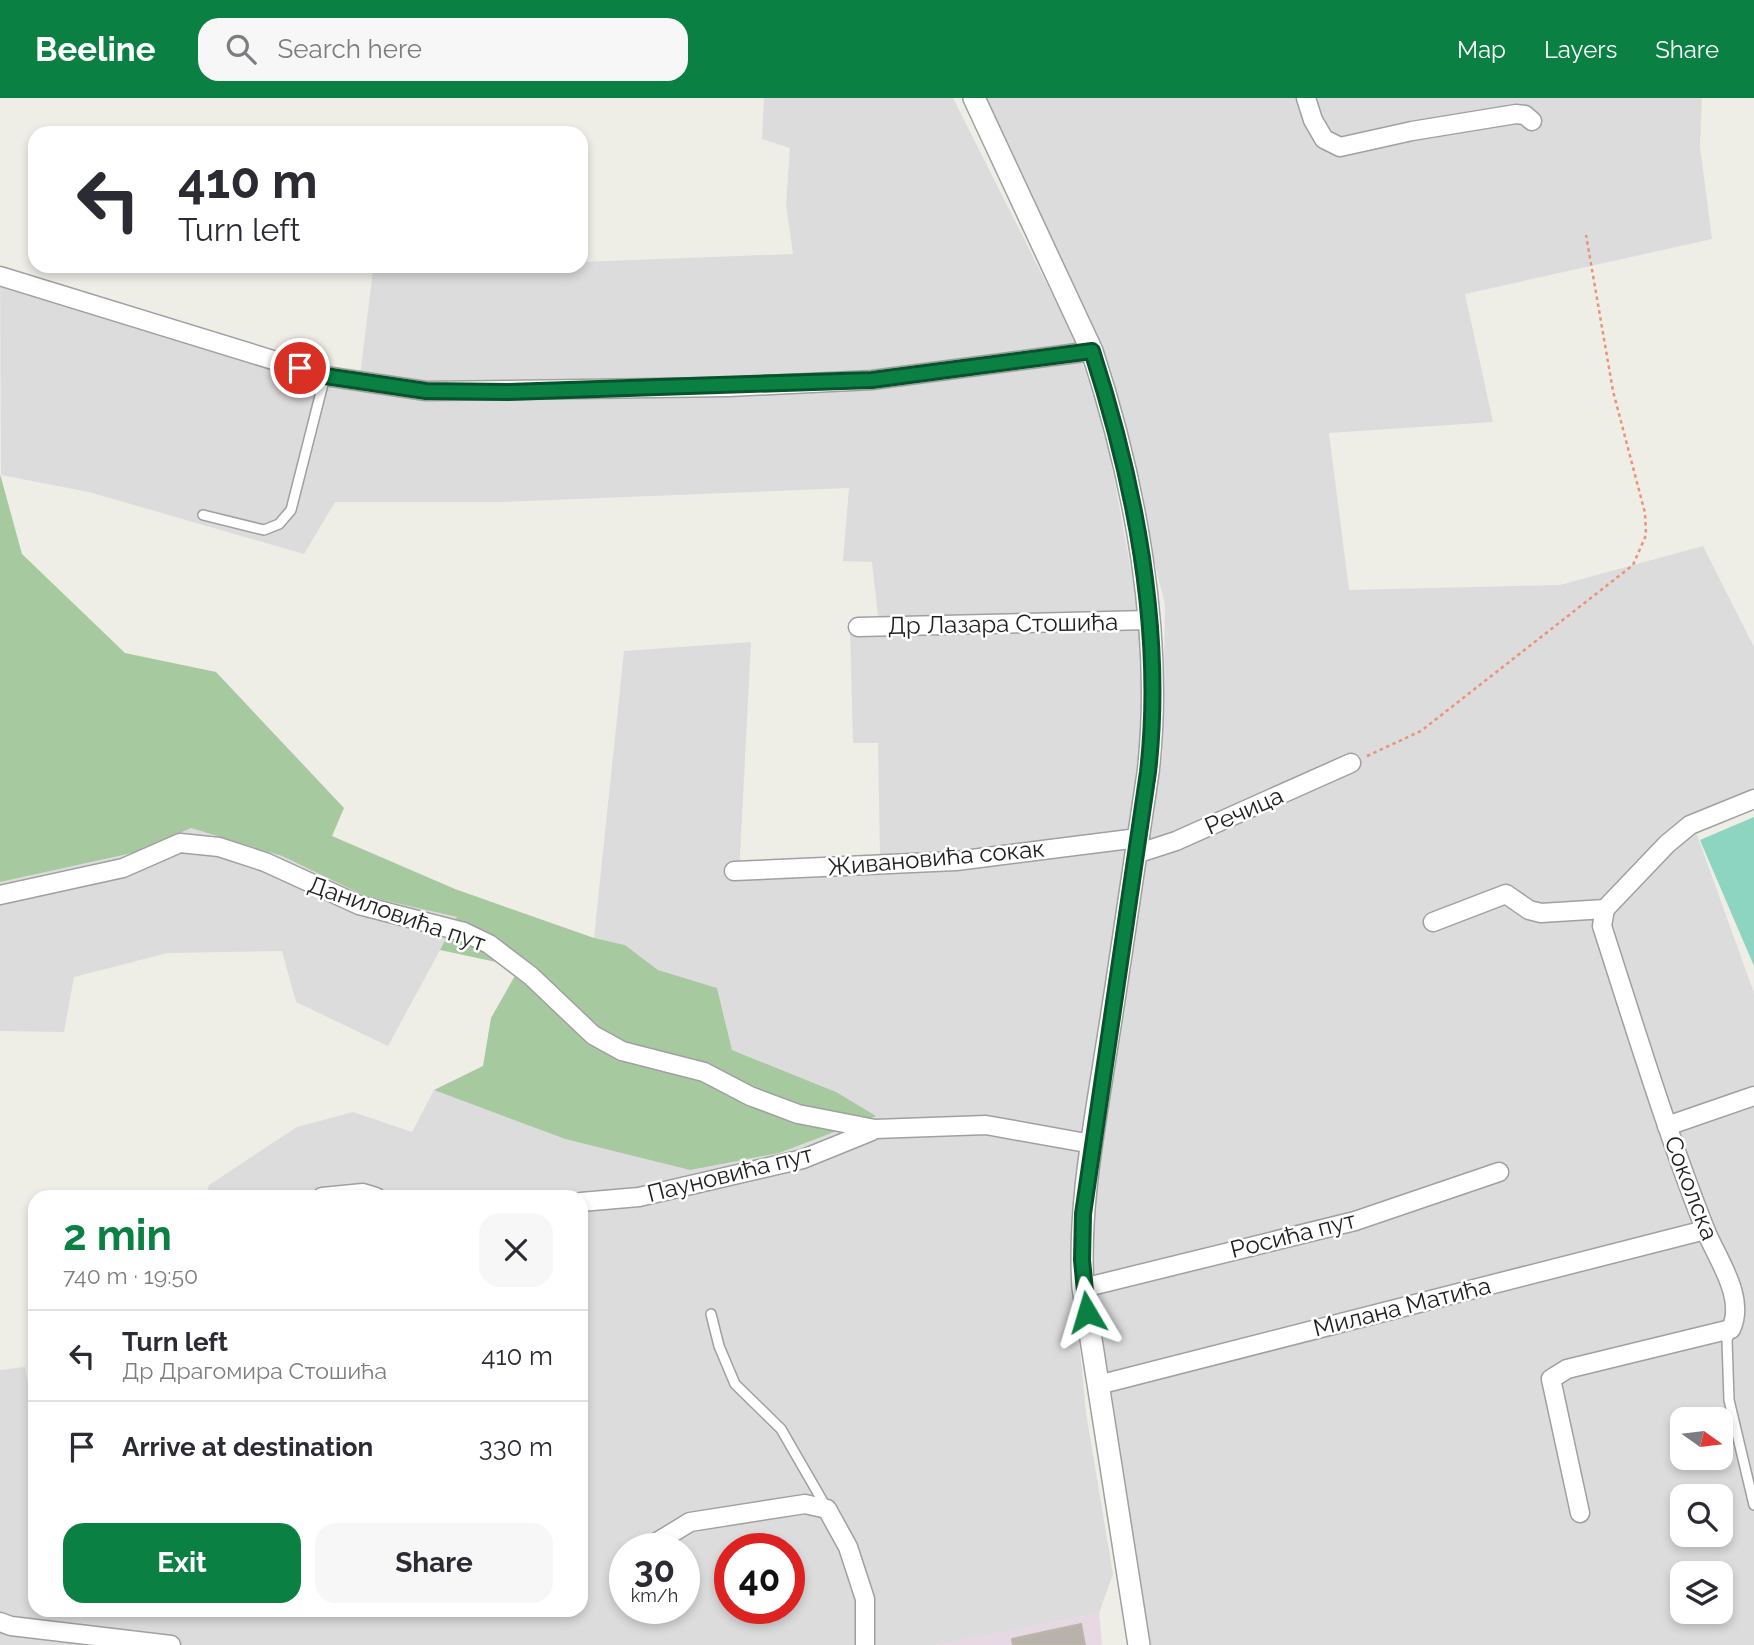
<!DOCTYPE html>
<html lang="en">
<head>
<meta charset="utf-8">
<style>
	:root { --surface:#fff; --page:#f7f7f7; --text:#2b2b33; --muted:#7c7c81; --line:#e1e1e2; --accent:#0b8043 }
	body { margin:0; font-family:Raleway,sans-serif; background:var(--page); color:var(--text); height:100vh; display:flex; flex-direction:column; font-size:26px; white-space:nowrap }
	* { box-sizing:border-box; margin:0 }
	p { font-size:23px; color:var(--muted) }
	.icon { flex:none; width:38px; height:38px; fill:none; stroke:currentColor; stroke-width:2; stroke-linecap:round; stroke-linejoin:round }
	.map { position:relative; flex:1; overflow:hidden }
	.side { position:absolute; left:28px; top:1092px; width:560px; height:427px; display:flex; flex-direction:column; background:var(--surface); border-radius:21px; box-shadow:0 4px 10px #0003 }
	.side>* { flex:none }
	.hud { position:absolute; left:28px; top:28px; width:560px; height:147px; border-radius:21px; box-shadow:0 4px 10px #0003; background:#fff; color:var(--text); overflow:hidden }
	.needle { width:46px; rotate:104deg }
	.tools { position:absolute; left:1670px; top:1309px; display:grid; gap:14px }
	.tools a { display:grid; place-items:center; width:63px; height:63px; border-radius:14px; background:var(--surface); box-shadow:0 4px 10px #0003; font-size:35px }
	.speed { position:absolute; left:609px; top:1435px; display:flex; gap:14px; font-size:35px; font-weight:700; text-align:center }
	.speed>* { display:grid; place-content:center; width:91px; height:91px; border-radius:50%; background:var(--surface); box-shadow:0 4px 10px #0003; line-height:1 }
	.speed small { font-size:18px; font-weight:400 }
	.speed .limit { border:10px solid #d22; background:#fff; color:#111 }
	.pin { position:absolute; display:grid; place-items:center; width:60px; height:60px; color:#fff; margin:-30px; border:4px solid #fff; border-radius:50%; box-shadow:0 2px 7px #0007 }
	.me { position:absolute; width:77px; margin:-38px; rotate:353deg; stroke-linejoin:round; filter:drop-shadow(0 0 5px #0008) }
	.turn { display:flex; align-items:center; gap:24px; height:147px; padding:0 35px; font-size:32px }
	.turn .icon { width:91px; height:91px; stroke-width:2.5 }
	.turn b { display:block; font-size:49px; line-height:60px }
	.round { display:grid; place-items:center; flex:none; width:74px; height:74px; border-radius:21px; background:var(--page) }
	.headline { display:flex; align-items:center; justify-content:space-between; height:119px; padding:0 35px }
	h1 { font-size:42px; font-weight:700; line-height:52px; color:var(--accent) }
	.action { display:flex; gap:14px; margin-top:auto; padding:14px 35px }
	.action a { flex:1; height:80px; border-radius:21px; background:var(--accent); color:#fff; font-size:28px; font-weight:700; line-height:80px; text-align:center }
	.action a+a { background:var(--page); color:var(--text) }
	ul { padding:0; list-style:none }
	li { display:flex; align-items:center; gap:21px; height:91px; padding:0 35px; border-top:2px solid var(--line) }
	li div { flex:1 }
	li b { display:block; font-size:26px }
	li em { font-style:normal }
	header { display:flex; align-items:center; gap:42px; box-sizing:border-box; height:98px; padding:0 35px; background:var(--accent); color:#fff }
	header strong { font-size:33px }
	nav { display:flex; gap:38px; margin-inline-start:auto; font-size:24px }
	.search { width:490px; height:63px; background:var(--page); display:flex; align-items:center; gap:18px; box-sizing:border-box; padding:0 24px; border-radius:21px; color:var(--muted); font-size:26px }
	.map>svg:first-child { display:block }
</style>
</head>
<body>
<header>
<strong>Beeline</strong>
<div class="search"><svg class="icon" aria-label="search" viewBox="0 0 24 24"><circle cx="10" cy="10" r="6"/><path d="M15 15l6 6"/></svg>Search here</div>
<nav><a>Map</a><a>Layers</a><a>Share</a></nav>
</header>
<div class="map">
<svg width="1754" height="1547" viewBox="0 0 1754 1547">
	<rect width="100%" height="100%" fill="#eeede6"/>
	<g fill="#dddcdc" fill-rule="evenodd">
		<path d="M764 0H953L1072 236 1105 330 1141 528 1143 627 1100 932 1075 1079 1073 1178 1086 1315 1113 1476 1099 1515 936 1547H0V1272L25 1269 35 1325V1512H581V1377L587 1349 581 1325V1099H205L209 1087 297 1029 353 1014 412 1034 434 992 565 1041 690 1072 836 994 732 952 717 890 658 872 625 847 594 840 624 553 751 544 739 778 880 757 878 645H853L850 530 879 527 872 464 843 463 849 390 502 404H335L304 456 89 394 1 377 0 170 360 278 373 172 581 168V164L793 156 786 106 790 50 762 41ZM625 1451H684V1510H625ZM730 1451H789V1510H730Z"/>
		<path d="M982 0H1702L1700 48 1712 141 1465 196 1493 324 1329 335 1349 492 1560 487 1703 448 1754 549V692L1691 720 1754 895V1547H1149L1087 1170 1094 1095 1163 654 1165 507 1101 246ZM1682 1321H1720V1360H1682ZM1682 1398H1720V1437H1682ZM1682 1475H1720V1514H1682Z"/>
		<path d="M191 730 282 758 365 798 458 819 388 948 296 904 282 853 168 855 74 879 64 934 0 933V784L137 754Z"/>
	</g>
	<path fill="#e7d9e3" d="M1099 1515 1102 1547H936L980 1538Z"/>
	<path fill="#a7c99f" d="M0 376 22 456 125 555 216 574 344 710 332 738 455 791 594 840 625 847 658 872 717 890 732 952 836 994 876 1018 779 1055 690 1072 565 1041 434 992 483 968 491 920 520 869 440 852 457 819 365 798 282 758 191 730 137 754 0 784Z"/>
	<path fill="#8dd4c1" d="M1754 719V868L1700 742Z"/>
	<path fill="#b7b2ac" stroke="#beb5aa" stroke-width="2" d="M1081 1526 1085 1547H1013L1012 1541Z"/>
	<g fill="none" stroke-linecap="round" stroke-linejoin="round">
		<defs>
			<g id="service">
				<path d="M203 417 264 432 279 426 291 412 325 278"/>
				<path d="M711 1216 719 1248 735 1286 781 1331 826 1409"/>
				<path d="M1731 1232 1727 1242 1729 1302 1754 1407"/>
			</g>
			<g id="minor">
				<path d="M1306 0 1313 22 1324 41 1340 49 1412 33 1516 16 1525 17 1532 23"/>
				<path d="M0 178 325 278 426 293 729 289 872 282 1092 253"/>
				<path d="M858 529 1148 522"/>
				<path d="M1136 756 1176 743 1351 665"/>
				<path d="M734 773 956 763 1138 740"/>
				<path d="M0 797 123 770 180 745 219 749 265 764 359 807 464 834 489 846 531 878 593 937 622 953 704 974 750 998 798 1016 875 1031 986 1027 1092 1046"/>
				<path d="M1605 811 1667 746 1690 727 1754 701"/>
				<path d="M1433 824 1506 796 1529 812 1541 815 1605 811 1602 828C1635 930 1666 1032 1705 1131 1717 1161 1746 1199 1731 1231L1567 1271 1551 1281 1580 1415"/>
				<path d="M1667 1028 1754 998"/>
				<path d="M322 1099 363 1095 376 1099"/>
				<path d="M581 1104 639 1099 803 1061 872 1033"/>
				<path d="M1083 1190 1355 1123 1499 1074"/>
				<path d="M1098 1287 1705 1132"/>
				<path d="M649 1449 690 1424 805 1406 827 1411 848 1449 865 1501V1547"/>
				<path d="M0 1524 11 1528 171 1547"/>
			</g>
			<path id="tertiary" d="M974 0 1092 253C1135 384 1164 537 1148 675 1134 767 1121 860 1106 953 1094 1031 1078 1110 1083 1190L1139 1547"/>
		</defs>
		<use href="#service" stroke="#a0a0a0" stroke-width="12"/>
		<use href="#minor" stroke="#a0a0a0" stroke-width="21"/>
		<use href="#tertiary" stroke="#a0a0a0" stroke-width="24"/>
		<path stroke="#ea937b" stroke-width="2.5" stroke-dasharray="3.5 3.5" stroke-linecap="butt" d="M1367 658 1421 633 1633 467 1646 437 1645 415 1613 293 1586 137"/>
		<use href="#service" stroke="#fff" stroke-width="9"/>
		<use href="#minor" stroke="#fff" stroke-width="18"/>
		<use href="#tertiary" stroke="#fff" stroke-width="21"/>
	</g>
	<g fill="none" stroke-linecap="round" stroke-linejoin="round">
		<defs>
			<path id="route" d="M300 270 325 278 426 293 508 294 872 282 1092 253C1135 386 1164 534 1148 674L1083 1116 1082 1162 1087 1214"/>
		</defs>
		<use href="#route" stroke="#07532c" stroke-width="18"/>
		<use href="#route" stroke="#0b8043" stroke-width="12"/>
	</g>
	<g text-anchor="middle" stroke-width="5" stroke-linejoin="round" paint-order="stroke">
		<g font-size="24" fill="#1f1f1f" stroke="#fff">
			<text transform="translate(1003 526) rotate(-1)" y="8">Др Лазара Стошића</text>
			<text transform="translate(1244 713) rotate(-24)" y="8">Речица</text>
			<text transform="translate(936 760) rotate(-5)" y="8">Живановића сокак</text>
			<text transform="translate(397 816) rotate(19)" y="8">Даниловића пут</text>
			<text transform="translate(730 1076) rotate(-14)" y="8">Пауновића пут</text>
			<text transform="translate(1691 1090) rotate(69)" y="8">Соколска</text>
			<text transform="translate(1293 1137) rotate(-14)" y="8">Росића пут</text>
			<text transform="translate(1402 1209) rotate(-14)" y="8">Милана Матића</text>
		</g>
	</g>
</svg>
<div class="tools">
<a><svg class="needle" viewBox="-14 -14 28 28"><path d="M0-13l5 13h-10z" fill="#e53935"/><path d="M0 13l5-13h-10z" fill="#7c7c81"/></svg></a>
<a><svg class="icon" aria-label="search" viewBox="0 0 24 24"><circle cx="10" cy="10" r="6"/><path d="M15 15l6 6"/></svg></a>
<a><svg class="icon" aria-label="layers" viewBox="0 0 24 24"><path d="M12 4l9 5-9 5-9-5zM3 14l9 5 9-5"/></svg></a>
</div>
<div class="speed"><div>30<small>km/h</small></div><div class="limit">40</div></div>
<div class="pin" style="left:300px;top:270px;background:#d93025"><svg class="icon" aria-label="arrive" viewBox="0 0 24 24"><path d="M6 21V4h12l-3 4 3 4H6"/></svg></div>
<svg class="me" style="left:1087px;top:1214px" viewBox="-20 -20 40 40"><path d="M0-17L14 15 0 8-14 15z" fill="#0b8043" stroke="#fff" stroke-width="4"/></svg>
<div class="hud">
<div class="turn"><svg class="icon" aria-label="left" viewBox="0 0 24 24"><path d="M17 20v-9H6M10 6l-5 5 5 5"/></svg><div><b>410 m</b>Turn left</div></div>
</div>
<section class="side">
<div class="headline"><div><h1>2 min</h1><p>740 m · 19:50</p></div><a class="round"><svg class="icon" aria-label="close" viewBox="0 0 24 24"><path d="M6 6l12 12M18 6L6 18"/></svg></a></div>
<ul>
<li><svg class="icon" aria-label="left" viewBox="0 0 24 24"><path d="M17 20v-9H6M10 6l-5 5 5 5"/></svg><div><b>Turn left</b><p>Др Драгомира Стошића</p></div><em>410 m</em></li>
<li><svg class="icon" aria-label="arrive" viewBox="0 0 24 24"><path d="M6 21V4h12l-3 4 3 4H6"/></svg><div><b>Arrive at destination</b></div><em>330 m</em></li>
</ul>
<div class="action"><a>Exit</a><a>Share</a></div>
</section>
</div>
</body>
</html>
